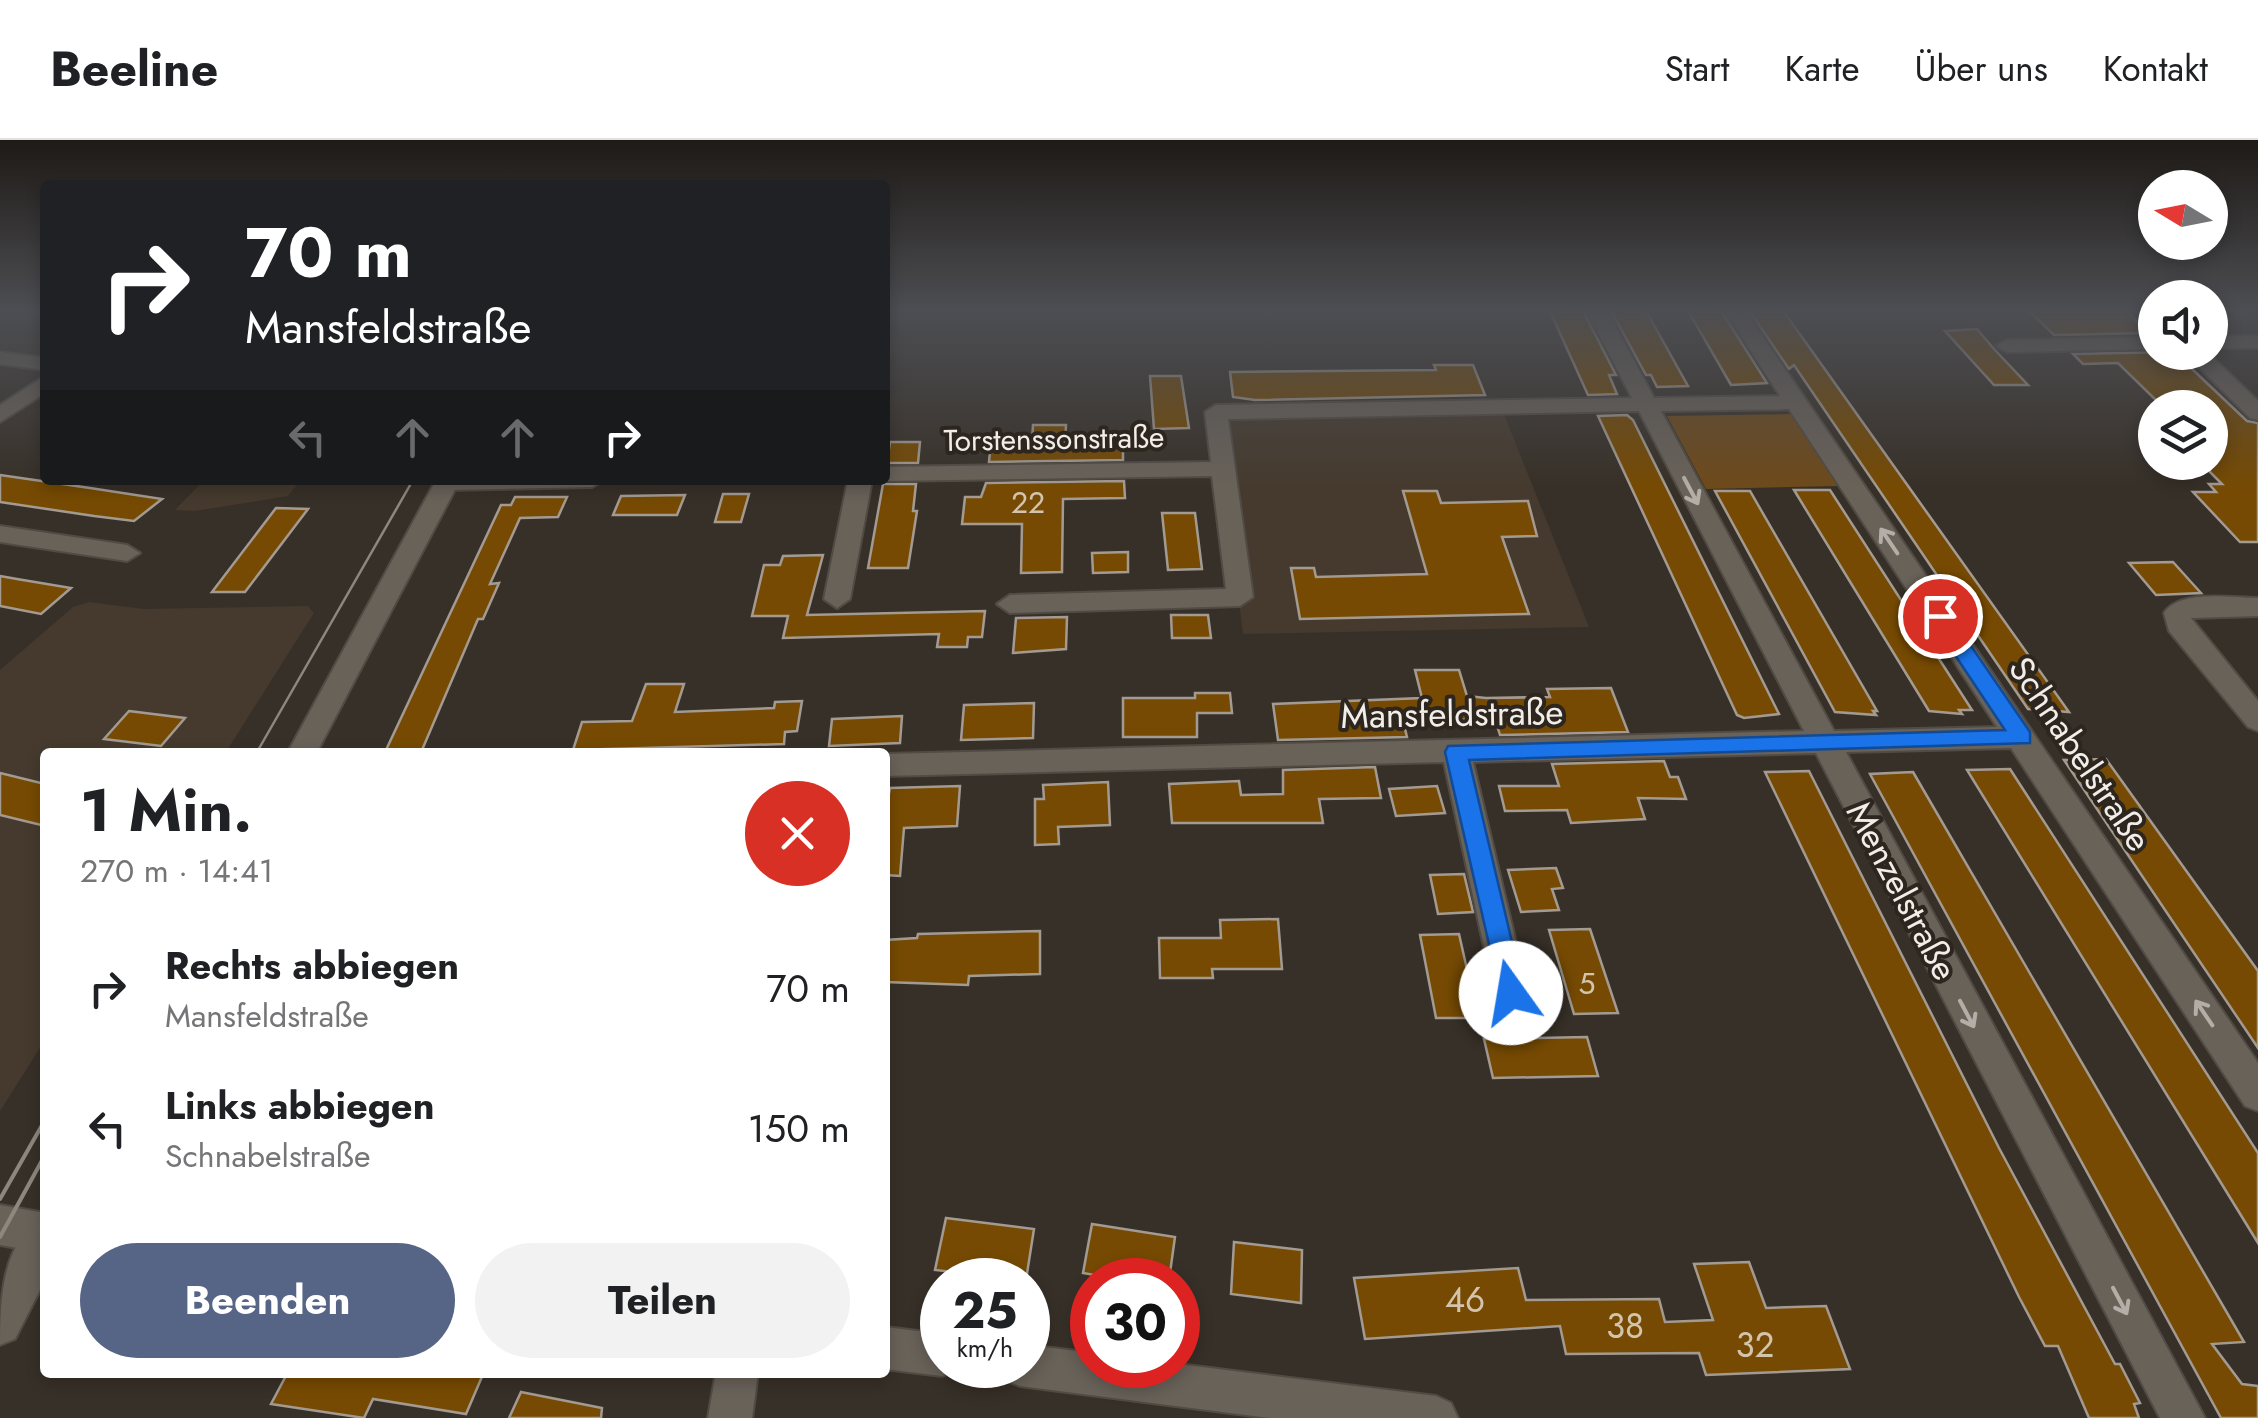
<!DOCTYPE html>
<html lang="de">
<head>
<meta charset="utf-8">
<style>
	:root { --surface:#fff; --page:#f2f2f2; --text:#202124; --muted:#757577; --line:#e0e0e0; --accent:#566486 }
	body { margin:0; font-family:Jost,sans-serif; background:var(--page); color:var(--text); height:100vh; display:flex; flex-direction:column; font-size:38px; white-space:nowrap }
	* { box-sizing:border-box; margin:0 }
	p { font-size:32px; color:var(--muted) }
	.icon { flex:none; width:55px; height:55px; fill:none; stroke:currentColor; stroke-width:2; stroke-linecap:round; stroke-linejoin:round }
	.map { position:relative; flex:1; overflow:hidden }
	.panel { position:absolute; left:40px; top:608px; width:850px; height:630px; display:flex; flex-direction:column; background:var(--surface); border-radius:10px; box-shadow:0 5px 15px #0003 }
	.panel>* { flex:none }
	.top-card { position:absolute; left:40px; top:40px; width:850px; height:305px; border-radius:10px; box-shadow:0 5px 15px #0003; background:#202124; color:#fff; overflow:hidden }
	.needle { width:65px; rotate:280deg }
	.tools { position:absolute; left:2138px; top:30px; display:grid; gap:20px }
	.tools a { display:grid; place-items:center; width:90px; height:90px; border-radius:50%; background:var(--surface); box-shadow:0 5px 15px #0003; font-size:50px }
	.speed { position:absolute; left:920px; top:1118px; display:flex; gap:20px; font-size:50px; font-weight:700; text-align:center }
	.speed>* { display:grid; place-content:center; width:130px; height:130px; border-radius:50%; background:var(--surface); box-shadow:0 5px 15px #0003; line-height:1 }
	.speed small { font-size:25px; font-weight:400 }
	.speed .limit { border:15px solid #d22; background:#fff; color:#111 }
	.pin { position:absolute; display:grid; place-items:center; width:85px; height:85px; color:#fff; margin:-42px; border:5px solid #fff; border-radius:50%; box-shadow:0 2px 10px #0007 }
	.me { position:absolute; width:110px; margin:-55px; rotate:347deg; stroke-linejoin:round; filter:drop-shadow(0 0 8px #0008) }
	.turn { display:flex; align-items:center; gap:35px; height:210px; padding:0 40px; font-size:45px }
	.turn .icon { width:130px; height:130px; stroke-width:2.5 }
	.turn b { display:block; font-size:70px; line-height:85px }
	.lanes { display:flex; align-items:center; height:95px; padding:0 40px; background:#0003; justify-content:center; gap:50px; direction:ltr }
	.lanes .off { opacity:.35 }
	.round { display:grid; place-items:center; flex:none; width:105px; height:105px; border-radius:52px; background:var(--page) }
	.summary { display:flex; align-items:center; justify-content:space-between; height:170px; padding:0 40px }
	h1 { font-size:60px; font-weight:700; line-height:75px }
	.action { display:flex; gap:20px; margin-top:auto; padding:20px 40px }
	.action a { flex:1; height:115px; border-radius:60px; background:var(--accent); color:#fff; font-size:40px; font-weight:700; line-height:115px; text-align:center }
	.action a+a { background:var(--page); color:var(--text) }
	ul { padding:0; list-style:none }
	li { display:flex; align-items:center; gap:30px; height:140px; padding:0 40px }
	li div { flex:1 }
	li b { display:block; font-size:38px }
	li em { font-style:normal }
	header { display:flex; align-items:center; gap:60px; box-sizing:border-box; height:140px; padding:0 50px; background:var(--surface); border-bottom:2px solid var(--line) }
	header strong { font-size:48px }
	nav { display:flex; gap:55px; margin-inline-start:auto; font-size:35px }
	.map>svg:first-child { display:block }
</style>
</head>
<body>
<header>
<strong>Beeline</strong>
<nav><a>Start</a><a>Karte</a><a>Über uns</a><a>Kontakt</a></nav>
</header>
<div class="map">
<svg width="2258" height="1278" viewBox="0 0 2258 1278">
	<rect width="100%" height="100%" fill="#373028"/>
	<g fill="#453a2d">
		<path d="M1501 267 1589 487 1243 494 1216 272Z"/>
		<path d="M204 340H301L288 356 195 371 175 370Z"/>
		<path d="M89 462 144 469 308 466 314 473 226 612H45V900L0 971V530L73 467Z"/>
	</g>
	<path fill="#6e4a1b" d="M1792 274 1838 346 1706 349 1667 276Z"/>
	<g fill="#764a02" stroke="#a39b92" stroke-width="2.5">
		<path d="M1549 169H1582L1616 235H1609L1617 254 1588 255Z"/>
		<path d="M1610 169H1645L1688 246 1657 247 1651 235H1646Z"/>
		<path d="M1687 169H1720L1767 243 1731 245Z"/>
		<path d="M1748 169H1782L2069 572 2028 569 1794 225 1789 229Z"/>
		<path d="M2027 169H2124L2149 193 2054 195Z"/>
		<path d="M1977 189 1994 209 2028 245H1994L1945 191Z"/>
		<path d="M2174 212 2247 281 2258 283V402H2240L2193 352H2216L2209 344H2222L2210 332V268H2164L2118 223 2083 224 2073 214Z"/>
		<path d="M1434 225H1473L1485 255 1255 260 1233 257 1230 232 1436 230Z"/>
		<path d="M1150 236H1181L1189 288 1154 289Z"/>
		<path d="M1627 275 1633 280 1779 574 1744 578 1737 575 1598 276Z"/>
		<path d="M1033 285H1066L1065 302 1123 301V320L989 322 991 300H1032Z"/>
		<path d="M890 302H920L918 323H887Z"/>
		<path d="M0 335 90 348 162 359 134 381 94 376 0 362Z"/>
		<path d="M1124 341 1125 358 1063 359 1062 432 1021 433 1022 384H962L965 357H981L986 343Z"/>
		<path d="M883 344H916L913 371H917L908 428H868Z"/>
		<path d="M1794 350H1830L1972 570H1959L1962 574 1929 571Z"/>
		<path d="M1403 351H1437L1441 363 1528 361 1537 396 1502 397 1529 474 1300 479 1291 428H1314L1316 437 1427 434Z"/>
		<path d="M1715 351H1750L1877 571H1873L1876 575 1835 572Z"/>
		<path d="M723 354H749L741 382H715Z"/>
		<path d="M685 355 677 375H613L621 356Z"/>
		<path d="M515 357H567L558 377 520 378 490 444 499 443 483 479H478L422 610H386L501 365H511Z"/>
		<path d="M276 368 308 369 245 452H212Z"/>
		<path d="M1162 373H1195L1202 429 1168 430Z"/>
		<path d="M1128 412V432L1093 433 1092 413Z"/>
		<path d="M823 415 807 475 985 471 982 497H968L967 507H937L939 494 783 498 788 476H752L764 425H780L783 416Z"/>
		<path d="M2173 422 2201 453 2156 455 2129 423Z"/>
		<path d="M0 436 17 439 71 448 41 474 0 466Z"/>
		<path d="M1171 475H1208L1211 498H1172Z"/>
		<path d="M1067 477 1066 509 1013 513 1016 478Z"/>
		<path d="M1415 530H1459L1467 556 1486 558 1550 557 1547 549 1611 548 1628 592 1500 595 1495 579 1403 581 1407 597 1278 600 1273 564 1422 558Z"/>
		<path d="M646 544H684L675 572 774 568 775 562 802 561 797 591 785 592 784 604 573 610 582 582 632 581Z"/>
		<path d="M1195 553H1230L1232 573H1197V597H1123V558H1195Z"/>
		<path d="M1034 563 1033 598 961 600 964 565Z"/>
		<path d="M129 571 185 578 161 606 104 599Z"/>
		<path d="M902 576 900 603 829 606 832 579Z"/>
		<path d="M2106 619 2258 831V908L2064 620Z"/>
		<path d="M1664 621 1670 637H1678L1686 659 1638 658 1645 679 1571 683 1567 670 1505 671 1499 646H1559L1552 624Z"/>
		<path d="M1375 627 1381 658 1319 659 1323 683H1172L1169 644 1239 641 1241 655 1283 654V630Z"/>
		<path d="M2010 629 2258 1013V1103L1967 630Z"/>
		<path d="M1809 631 1999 1008 2115 1224H2120L2140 1263 2134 1264 2139 1278H2089L2058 1206H2045L2019 1157 1765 632Z"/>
		<path d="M1913 632 2244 1202 2212 1204 2242 1244 2258 1246V1278H2221L1870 634Z"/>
		<path d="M0 633 45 644V686L0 675Z"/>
		<path d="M1108 642 1110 685 1058 687 1059 704 1035 705V659H1044L1043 645Z"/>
		<path d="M960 646 957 686 904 688 900 736 885 735V675L890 648Z"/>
		<path d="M1437 646 1445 673 1396 676 1389 649Z"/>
		<path d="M1556 728 1563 748 1552 749 1559 770 1521 772 1508 730Z"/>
		<path d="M1464 734 1473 772 1438 774 1430 735Z"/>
		<path d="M1278 779 1282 829H1212L1213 838H1160L1159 798H1221L1220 780Z"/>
		<path d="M1590 789 1618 873 1574 874 1549 790Z"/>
		<path d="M1040 791V834L969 836 968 845 885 842V800L917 798 918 794Z"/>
		<path d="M1459 794 1478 878H1436L1420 795Z"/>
		<path d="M1587 897 1598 936 1493 938 1484 899Z"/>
		<path d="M946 1078 1034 1089 1026 1140 935 1130Z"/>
		<path d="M1092 1084 1175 1097 1169 1140H1123L1083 1133Z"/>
		<path d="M1234 1102 1302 1110 1301 1163 1231 1154Z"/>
		<path d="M1749 1122 1766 1168 1826 1166 1850 1229 1706 1235 1699 1213 1566 1214 1560 1186 1365 1199 1354 1138 1518 1128 1526 1160 1659 1159 1665 1182 1713 1180 1694 1124Z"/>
		<path d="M288 1232H484L466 1274 373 1259 364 1278 271 1264Z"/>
		<path d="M521 1252 602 1268 601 1278H509Z"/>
	</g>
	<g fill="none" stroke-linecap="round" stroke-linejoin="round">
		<defs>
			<g id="minor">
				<path d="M1586 169H1606L1654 258 1780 256 1724 169H1744L2258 923V971L2245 966 2011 608 1846 612 2205 1278H2160L1816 613 1473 622 1528 853 1523 864 1511 868 1499 864 1494 853 1444 622 885 636V614L1804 591 1639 271 1228 279 1253 457 1240 466 1010 473 997 464 1010 455 1226 449 1212 336 885 341 880 340H885V327L1211 322 1205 272 1216 265 1632 258ZM1789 269 1997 587 1834 591 1661 271Z"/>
				<path d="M2137 169H2155V182Z"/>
				<rect x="2210" y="196" width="48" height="12"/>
				<path d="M2155 197V209L2007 212 1996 206 2007 200Z"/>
				<path d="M0 212 45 218V230L0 224Z"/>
				<path d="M2184 212H2207L2258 261V280L2250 278Z"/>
				<path d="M45 236V253L0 282V265Z"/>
				<path d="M437 340H604L592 347 447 350 439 348Z"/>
				<path d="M848 340H872L850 459 837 468 824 459Z"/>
				<path d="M0 386 127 405 140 413 127 421 0 402Z"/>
				<path d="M2258 458V476L2191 478 2258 561V591L2248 587 2169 491 2164 473C2180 449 2232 458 2258 458Z"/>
				<path d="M0 1065 45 1073V1113L0 1105Z"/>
				<path d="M885 1187 942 1194V1225H959L957 1230 942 1236 885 1229Z"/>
				<path d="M1028 1205 1092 1213V1225L1178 1224 1436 1256 1451 1263 1458 1278H1269L1020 1246 1005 1240 999 1225H1028Z"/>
				<path d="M716 1232H758L752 1278H708Z"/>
			</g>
			<g id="tertiary">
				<path d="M436 340H460L317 612H288Z"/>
				<path d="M45 1079V1140L15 1199 0 1205C0 1164 1 1098 45 1079Z"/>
			</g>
		</defs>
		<use href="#minor" stroke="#514b45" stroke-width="4"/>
		<use href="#tertiary" stroke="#514b45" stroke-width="4"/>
		<use href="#minor" fill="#696259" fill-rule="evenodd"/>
		<use href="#tertiary" fill="#696259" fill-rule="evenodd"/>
		<path stroke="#8d8780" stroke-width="2.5" d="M257 612 413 340"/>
		<g stroke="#8d8780" stroke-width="4">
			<path d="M0 1059 45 980"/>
			<path d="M0 1097 45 1015"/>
		</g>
	</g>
	<defs><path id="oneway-shaft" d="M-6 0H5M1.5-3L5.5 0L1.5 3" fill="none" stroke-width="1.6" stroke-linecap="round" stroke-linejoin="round" transform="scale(2.5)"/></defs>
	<g stroke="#b4aea8">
		<use href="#oneway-shaft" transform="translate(1691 351) rotate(62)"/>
		<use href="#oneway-shaft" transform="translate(1889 401) rotate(-124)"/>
		<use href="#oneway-shaft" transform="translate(2204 873) rotate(-124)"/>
		<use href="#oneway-shaft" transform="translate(1967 874) rotate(62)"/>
		<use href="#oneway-shaft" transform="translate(2120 1161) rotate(62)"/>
	</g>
	<linearGradient id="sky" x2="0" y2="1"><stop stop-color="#1e1a16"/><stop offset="0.49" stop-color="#4d4e53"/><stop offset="1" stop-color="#4d4e53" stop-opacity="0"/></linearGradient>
	<rect width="2258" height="348" fill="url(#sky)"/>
	<path fill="#1a73e8" stroke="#114b97" stroke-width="2.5" d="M1940 469 1947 471 2030 592V603L1469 620 1524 853 1520 861H1502L1445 612 1448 606 2005 590 1929 476Z"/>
	<g text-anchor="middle" stroke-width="8" stroke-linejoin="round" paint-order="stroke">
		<g font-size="30" fill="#f2ede8" stroke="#2d261e">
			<text transform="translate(1054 299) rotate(-1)" y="10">Torstenssonstraße</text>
		</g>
		<g font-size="30" fill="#d3c4ae">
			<text x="1028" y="373">22</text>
			<text x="1587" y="854">5</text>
		</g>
		<g font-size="35" fill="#f2ede8" stroke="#2d261e">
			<text transform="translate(1452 574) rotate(-1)" y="12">Mansfeldstraße</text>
			<text transform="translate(2080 614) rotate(56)" y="12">Schnabelstraße</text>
			<text transform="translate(1902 751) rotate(62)" y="12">Menzelstraße</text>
		</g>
		<g font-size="35" fill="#d3c4ae">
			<text x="1465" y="1172">46</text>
			<text x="1625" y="1198">38</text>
			<text x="1755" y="1217">32</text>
		</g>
	</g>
</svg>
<div class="tools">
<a><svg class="needle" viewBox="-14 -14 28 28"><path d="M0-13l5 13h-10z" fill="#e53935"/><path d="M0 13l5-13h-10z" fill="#757577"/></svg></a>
<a><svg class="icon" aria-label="sound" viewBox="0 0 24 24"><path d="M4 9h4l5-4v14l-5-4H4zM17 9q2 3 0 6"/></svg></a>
<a><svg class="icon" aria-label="layers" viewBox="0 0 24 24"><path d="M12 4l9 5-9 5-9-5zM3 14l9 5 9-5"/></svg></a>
</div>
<div class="speed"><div>25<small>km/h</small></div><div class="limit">30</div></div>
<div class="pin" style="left:1940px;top:476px;background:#d93025"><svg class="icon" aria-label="arrive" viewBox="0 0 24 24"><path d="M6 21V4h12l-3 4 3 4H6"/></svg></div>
<svg class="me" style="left:1511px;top:853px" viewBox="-20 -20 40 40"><circle r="19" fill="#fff"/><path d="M0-13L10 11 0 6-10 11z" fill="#1a73e8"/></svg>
<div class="top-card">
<div class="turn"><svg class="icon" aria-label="right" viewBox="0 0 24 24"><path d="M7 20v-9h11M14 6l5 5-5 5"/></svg><div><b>70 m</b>Mansfeldstraße</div></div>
<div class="lanes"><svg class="icon off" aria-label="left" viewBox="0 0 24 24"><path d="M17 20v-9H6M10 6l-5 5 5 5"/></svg><svg class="icon off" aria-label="ahead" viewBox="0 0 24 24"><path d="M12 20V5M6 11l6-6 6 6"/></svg><svg class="icon off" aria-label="ahead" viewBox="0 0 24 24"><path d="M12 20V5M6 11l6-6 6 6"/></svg><svg class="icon" aria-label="right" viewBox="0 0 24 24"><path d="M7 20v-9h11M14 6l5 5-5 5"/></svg></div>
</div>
<section class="panel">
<div class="summary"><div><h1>1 Min.</h1><p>270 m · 14:41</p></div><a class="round" style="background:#d93025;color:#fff"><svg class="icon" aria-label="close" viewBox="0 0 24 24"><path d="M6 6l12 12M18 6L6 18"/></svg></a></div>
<ul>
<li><svg class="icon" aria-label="right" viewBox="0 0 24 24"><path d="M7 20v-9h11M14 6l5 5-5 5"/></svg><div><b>Rechts abbiegen</b><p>Mansfeldstraße</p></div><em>70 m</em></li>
<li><svg class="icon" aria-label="left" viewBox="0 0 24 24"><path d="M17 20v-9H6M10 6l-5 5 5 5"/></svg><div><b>Links abbiegen</b><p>Schnabelstraße</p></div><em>150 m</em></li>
</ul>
<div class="action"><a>Beenden</a><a>Teilen</a></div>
</section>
</div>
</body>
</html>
